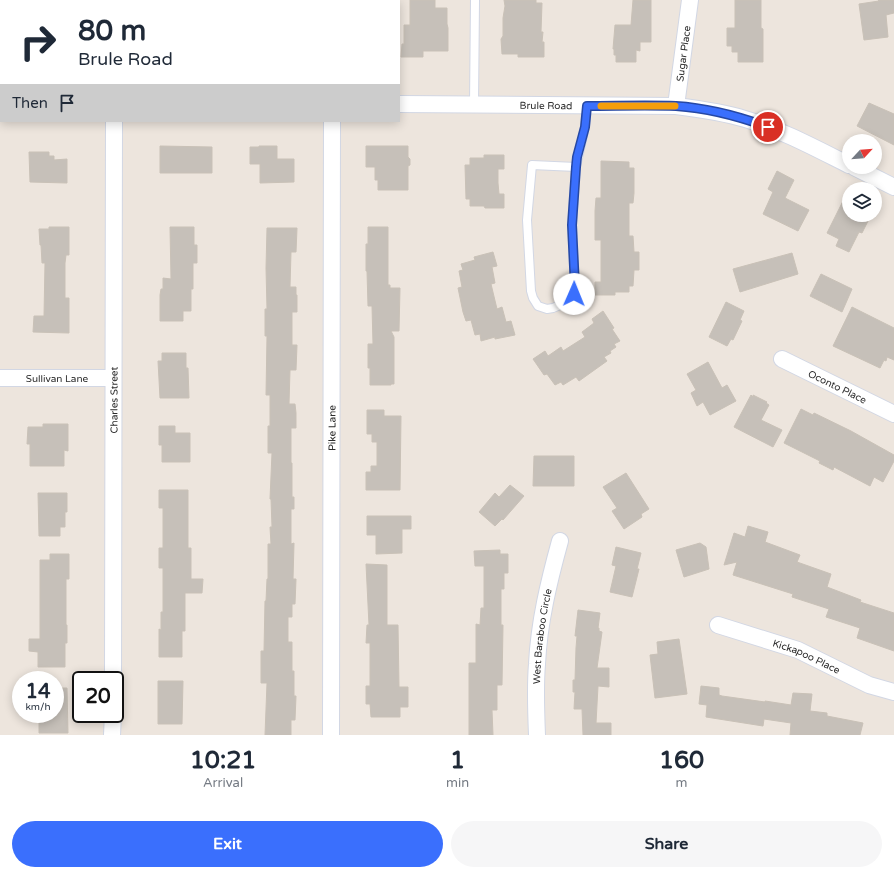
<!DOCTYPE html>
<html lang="en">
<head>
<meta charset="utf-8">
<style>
	:root { --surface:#fff; --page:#f6f6f7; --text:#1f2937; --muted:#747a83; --accent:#3a6ffd }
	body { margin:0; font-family:"Varela Round",sans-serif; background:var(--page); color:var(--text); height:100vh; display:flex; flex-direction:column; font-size:15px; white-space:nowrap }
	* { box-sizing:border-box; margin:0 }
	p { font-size:13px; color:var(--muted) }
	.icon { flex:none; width:22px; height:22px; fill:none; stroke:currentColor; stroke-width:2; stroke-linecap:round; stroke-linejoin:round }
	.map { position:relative; height:735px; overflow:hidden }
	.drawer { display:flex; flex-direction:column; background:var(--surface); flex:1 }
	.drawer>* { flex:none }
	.top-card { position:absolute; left:0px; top:0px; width:400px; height:122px; box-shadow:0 2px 10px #0003; background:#fff; color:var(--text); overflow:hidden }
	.needle { width:26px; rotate:64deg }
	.tools { position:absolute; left:842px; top:134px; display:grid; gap:8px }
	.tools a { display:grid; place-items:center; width:40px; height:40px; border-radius:50%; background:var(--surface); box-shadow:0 2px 10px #0003; font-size:20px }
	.speed { position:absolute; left:12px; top:671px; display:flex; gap:8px; font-size:20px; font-weight:700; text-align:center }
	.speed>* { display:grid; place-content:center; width:52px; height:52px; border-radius:50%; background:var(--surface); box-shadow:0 2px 10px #0003; line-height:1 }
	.speed small { font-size:10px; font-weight:400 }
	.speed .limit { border:2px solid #111; border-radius:6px; background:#fff; color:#111 }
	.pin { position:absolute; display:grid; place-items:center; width:34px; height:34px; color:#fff; margin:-17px; border:2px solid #fff; border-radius:50%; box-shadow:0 1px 4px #0007 }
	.me { position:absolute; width:44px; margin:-22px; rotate:1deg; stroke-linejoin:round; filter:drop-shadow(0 0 3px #0008) }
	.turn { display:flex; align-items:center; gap:14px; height:84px; padding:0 12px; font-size:18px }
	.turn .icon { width:52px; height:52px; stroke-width:2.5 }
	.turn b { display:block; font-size:28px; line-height:34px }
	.then { display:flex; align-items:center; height:38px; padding:0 12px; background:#0003; gap:8px; font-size:15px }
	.eta { display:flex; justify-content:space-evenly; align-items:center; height:68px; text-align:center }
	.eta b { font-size:24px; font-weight:700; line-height:28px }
	.button { display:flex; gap:8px; margin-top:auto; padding:8px 12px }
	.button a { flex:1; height:46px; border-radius:24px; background:var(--accent); color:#fff; font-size:16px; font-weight:700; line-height:46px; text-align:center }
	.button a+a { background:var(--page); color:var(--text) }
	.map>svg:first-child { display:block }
</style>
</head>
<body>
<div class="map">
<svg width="894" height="735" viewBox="0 0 894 735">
	<rect width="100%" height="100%" fill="#ede5dd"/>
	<g fill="#c6c0b9" stroke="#c9c1b7">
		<path d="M410 0H435V8H447V24L448 28V51H423V57H401L402 44H404V25H410Z"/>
		<path d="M504 0H536V3H542L541 32H543L542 42H544V57H518V54H502L501 39 503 36V18L505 6Z"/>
		<path d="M633 0H651V42H640V51L636 50V62H616V55H614V49H613L615 25H631Z"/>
		<path d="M735 0H761V28L763 29V62H738V52H732V46H727V28H735Z"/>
		<path d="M878 0H894V13L886 15 888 37 864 40 859 4 879 1Z"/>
		<path d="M869 103 894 114V145L857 126Z"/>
		<path d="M160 146 212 147V173H160Z"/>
		<path d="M259 146H277V159H294V182L260 183V164H250V147H259Z"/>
		<path d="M366 146H408V157L410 159V165L408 166V190H378V180H375V167H366Z"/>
		<path d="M29 152H49V156H54V160L67 159V183L30 182Z"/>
		<path d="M484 155H504V169H498V183L499 194H504V208H485L484 206H470V199H466L465 165H470V158H484Z"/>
		<path d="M601 161 629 162V168H634V193L633 203H629V236H633L634 252H639V270H634L633 286H629V292H615V295H595V282H601V240H595V211L596 198H601Z"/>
		<path d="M777 171 794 180 785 198 809 210 798 231 763 214 773 192 768 189Z"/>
		<path d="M849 189V215H871L862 233 859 232 849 252 836 246 839 239 827 233Z"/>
		<path d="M49 227H69V255H66L65 263V298H69V333L33 332 34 316H44L45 263H42L41 245H40L39 229H49Z"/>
		<path d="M170 227H194V245H197V263H193V289H191V311H183V321H160V295L161 289H163V278L171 279Z"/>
		<path d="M368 227H388V285H390V288H400L399 331H391L394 337V384H391V385H370V368H368V344H373L372 306H368L367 271H366V244H368Z"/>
		<path d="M267 228H297L296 252H291L290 287H296V295H297V312H292V345H297L296 370H290L289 404H295L296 413V428H291V463H292V497H294V509H291V544L294 543 293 579H296L295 604H292V617H288V642H292V671H294V696H296L295 720H291V735H265L267 683H261V651H264L265 601H266L267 579H268V544H271L270 527H272L271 499H270L272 453H268V426H270V395H266L267 336H265V309H267L266 268Z"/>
		<path d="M493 252 497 266 492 267 495 283 491 284 497 309 502 307 506 322 511 321 515 335 495 339V337L481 341 480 334 475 335 471 320 466 321 463 312 458 288 462 287 459 271 463 270 461 264 475 260 474 257Z"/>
		<path d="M792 253 798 274 740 292 733 269Z"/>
		<path d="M821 274 852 289 842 312 810 296Z"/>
		<path d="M726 302 744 311 740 320 742 321 733 340 731 339 727 346 709 337Z"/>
		<path d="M852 307 894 328V360L887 357 886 361 884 360 880 368 833 346Z"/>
		<path d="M603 311 614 328 612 329 620 341 614 344 616 347 610 351 611 353 604 357 607 361 579 381 576 377 563 385 561 382 555 385 547 374 544 375 533 359 545 351 548 356 561 347 563 351 585 337 582 332 594 323 592 319Z"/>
		<path d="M162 353H186V368H188L189 398H160L158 361H162Z"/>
		<path d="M708 362 722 388 727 385 736 401 710 415 703 402 697 406 691 393 696 390 687 374Z"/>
		<path d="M751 395 753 397V395L767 402 766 403 769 405 761 420 782 430 773 447 734 427Z"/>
		<path d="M801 409 813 415 814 413 851 431 894 455V461L883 482 874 477 870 486 834 467 833 470 819 463 820 461 784 443Z"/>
		<path d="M367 410H384V416H401L400 490H366V472H371V466H377V442H372V434H367Z"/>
		<path d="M43 424H68V451L64 450V466H30V444H27L28 427H43Z"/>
		<path d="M159 426H175V433H190V462H162V445H159Z"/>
		<path d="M534 456H574V486H533Z"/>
		<path d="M626 473 649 509 641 514 642 517 624 529 612 511 617 508 603 487Z"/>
		<path d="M510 485 524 496 503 520 502 519 495 526 479 512 495 493 499 497Z"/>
		<path d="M159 490H188V548H191V579H203L202 593H185V631H182V657H159V629L161 630V612H163V568H159V548H163V508H159Z"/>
		<path d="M38 493H67V512H65V527H60V536H39Z"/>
		<path d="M367 516H411V529H402V553L376 554V535H367Z"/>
		<path d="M748 526 768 532 765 542 800 555 797 562 831 574 827 587 861 600 860 602 894 613V651L857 638 860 628 826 617 829 609 792 597 793 594 733 575 737 562 724 565 734 533 745 537Z"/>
		<path d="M700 543 706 547 709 569 684 577 676 550Z"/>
		<path d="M616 547 641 553 637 569H639L632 597 610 592 616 566 612 565Z"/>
		<path d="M500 550V554H508V573H504V589H501V625H503L502 685H497V710H492L493 735H469V663H476V624L480 625 481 608H484V566H475L474 551Z"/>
		<path d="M50 554H69V579H66V625H67V643H65V667H38V652L29 651V639H40V560H50Z"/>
		<path d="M366 564 387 565V625H398L399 687H408V707H400V717H371L370 704H366V686H370V643H366L367 625H369Z"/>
		<path d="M578 610 600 613 598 628H599V631L602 632 597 668H609V687L598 686 596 723H611V735H583L582 709H574L575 692H573V680H575L576 648 577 636H575Z"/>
		<path d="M679 639 687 694 655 698 650 655 658 654 657 642Z"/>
		<path d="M158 681H183L182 724H158Z"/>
		<path d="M701 686 719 688V695L722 696 765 702V701L791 705 793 693 812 694 810 711 827 713V716L863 723 860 735H790L791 723 764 719 763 726 706 717 707 705 699 704Z"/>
		<path d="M55 688H67L68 733H39V714H55Z"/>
	</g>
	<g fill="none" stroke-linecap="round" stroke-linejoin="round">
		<defs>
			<g id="service">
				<path d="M257 1V0"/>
				<path d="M474 105 475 0"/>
				<path d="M576 167 532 165 527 220 531 291 533 298 538 306 547 309 553 308 560 305 572 298 574 294 575 287 572 225 576 167 585 127 587 106"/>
			</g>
			<g id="minor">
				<path d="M114 1V0"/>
				<path id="s1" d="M399 104 676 106C700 109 723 112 745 119 782 130 815 148 849 165"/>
				<path id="s2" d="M676 106 690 0"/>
				<path d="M0 107H1"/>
				<path d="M854 167 894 187"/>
				<path id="s3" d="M782 359 894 414"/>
				<path id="s4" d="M0 378H113"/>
				<path id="s5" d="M718 625 798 650 869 685 894 692"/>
				<path id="s6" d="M113 680 114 121"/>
				<path d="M112 735 113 714"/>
				<path id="s7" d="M331 735 332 121"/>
				<path id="s8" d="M537 735C536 711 535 688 537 664 539 622 549 581 560 541"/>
			</g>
		</defs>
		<use href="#service" stroke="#d2d7e4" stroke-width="10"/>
		<use href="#minor" stroke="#d2d7e4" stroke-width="18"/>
		<use href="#service" stroke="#fff" stroke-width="8"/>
		<use href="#minor" stroke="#fff" stroke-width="16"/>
	</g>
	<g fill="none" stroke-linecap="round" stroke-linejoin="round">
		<defs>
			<path id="route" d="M574 294 575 287 572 225 576 167 577 157 585 127 587 106C616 106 646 105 676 106 707 108 738 116 768 127"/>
		</defs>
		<use href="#route" stroke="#2648a4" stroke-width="10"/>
		<use href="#route" stroke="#3a6ffd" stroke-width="7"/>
		<path stroke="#f59e0b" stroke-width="7" d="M601 106H675"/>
	</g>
	<g text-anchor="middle" stroke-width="4" stroke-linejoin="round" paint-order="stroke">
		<g font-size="10" fill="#2b2b2b" stroke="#fff">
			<text dy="4" stroke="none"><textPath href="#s2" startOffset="53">Sugar Place</textPath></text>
			<text dy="4" stroke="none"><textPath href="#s1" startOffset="147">Brule Road</textPath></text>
			<text dy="4" stroke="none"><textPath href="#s4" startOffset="57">Sullivan Lane</textPath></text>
			<text dy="4" stroke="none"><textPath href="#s3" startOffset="62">Oconto Place</textPath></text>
			<text dy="4" stroke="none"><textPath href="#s6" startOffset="280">Charles Street</textPath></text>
			<text dy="4" stroke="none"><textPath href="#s7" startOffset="307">Pike Lane</textPath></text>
			<text dy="4" stroke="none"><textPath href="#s8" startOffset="99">West Baraboo Circle</textPath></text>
			<text dy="4" stroke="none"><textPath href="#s5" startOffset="94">Kickapoo Place</textPath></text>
		</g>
	</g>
</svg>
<div class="tools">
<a><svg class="needle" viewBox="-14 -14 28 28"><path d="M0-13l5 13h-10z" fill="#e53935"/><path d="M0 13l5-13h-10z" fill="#747a83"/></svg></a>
<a><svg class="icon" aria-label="layers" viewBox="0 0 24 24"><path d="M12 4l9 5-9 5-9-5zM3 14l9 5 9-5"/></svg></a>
</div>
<div class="speed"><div>14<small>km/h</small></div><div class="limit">20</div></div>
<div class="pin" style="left:768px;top:127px;background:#d93025"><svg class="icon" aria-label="arrive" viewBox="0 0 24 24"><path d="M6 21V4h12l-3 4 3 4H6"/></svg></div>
<svg class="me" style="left:574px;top:294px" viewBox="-20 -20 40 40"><circle r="19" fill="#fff"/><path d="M0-13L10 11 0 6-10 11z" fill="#3a6ffd"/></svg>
<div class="top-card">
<div class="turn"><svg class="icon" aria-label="right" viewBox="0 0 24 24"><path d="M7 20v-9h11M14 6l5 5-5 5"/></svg><div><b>80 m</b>Brule Road</div></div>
<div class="then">Then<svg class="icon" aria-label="arrive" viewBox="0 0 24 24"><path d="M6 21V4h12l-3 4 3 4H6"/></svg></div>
</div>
</div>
<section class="drawer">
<div class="eta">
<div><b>10:21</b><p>Arrival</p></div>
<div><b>1</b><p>min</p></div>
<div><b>160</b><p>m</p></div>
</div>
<div class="button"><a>Exit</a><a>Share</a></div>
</section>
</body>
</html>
